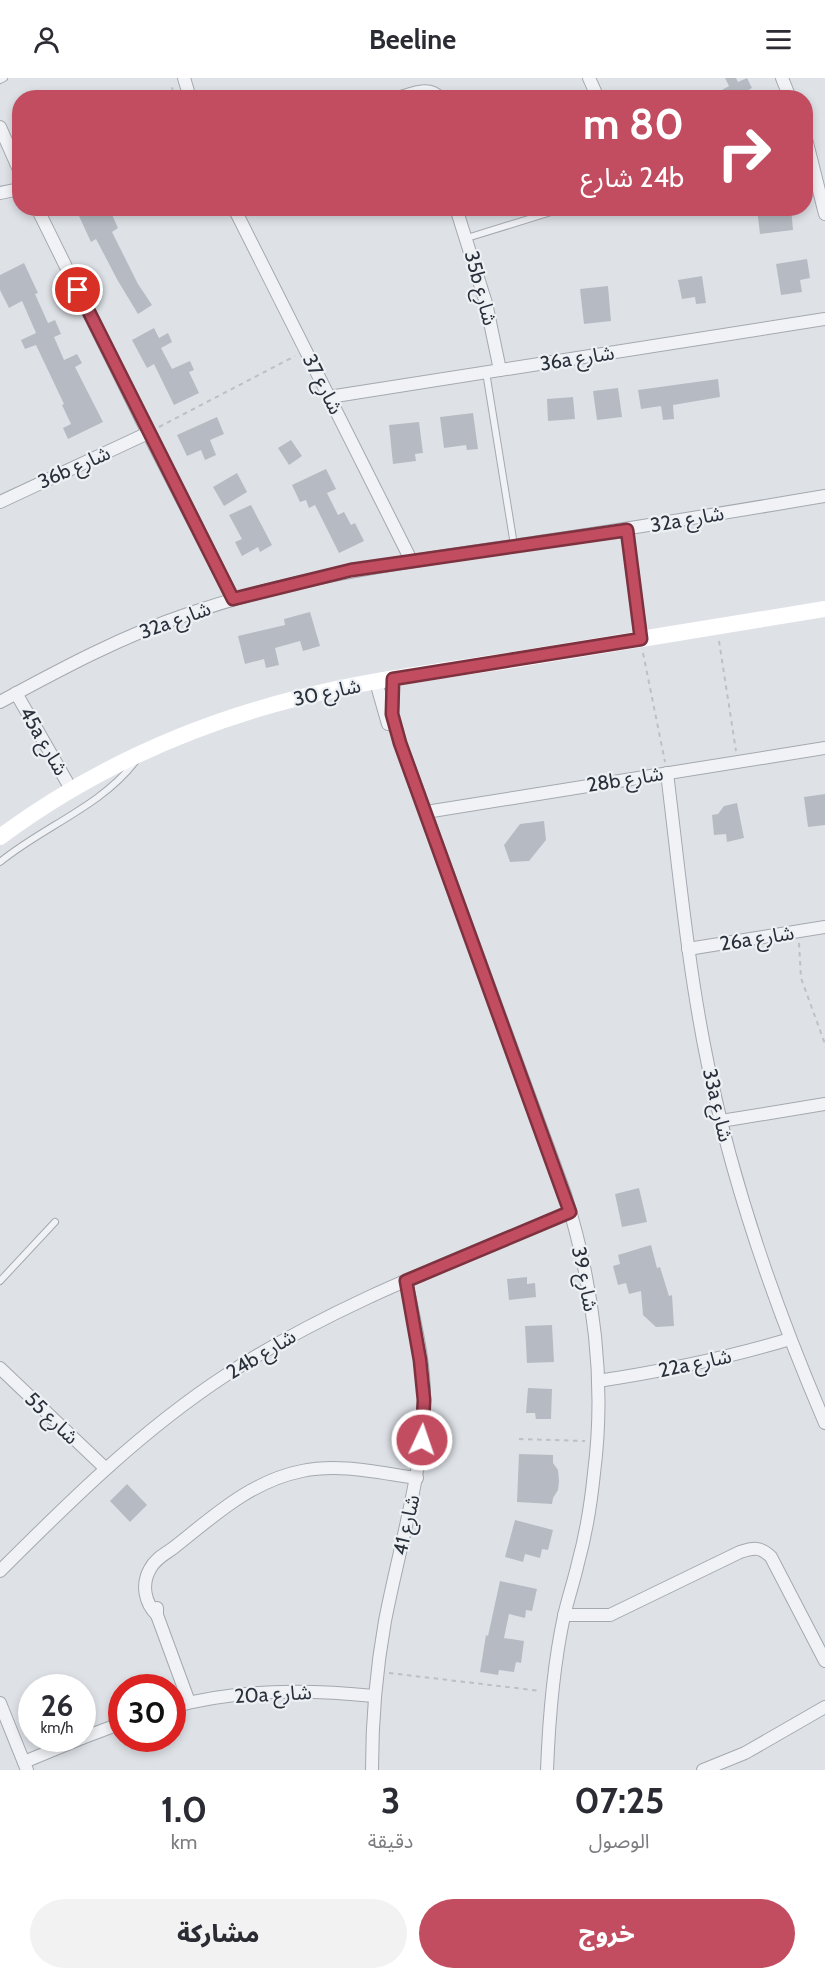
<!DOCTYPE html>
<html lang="ar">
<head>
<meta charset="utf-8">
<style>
	:root { --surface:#fff; --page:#f2f2f3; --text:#2b2b33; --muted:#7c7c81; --accent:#c24d61 }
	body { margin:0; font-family:Cabin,"Noto Sans Arabic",sans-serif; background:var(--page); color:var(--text); direction:rtl; height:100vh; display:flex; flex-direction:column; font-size:22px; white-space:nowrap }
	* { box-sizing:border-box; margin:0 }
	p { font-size:20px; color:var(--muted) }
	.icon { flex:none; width:33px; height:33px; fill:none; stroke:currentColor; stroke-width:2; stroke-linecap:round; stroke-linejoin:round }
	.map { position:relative; height:1692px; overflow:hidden; direction:ltr }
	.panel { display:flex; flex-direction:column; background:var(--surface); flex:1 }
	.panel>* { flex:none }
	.banner { position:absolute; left:12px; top:12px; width:801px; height:126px; border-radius:24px; box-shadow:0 3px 9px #0003; direction:rtl; background:#c24d61; color:#fff; overflow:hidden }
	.speed { position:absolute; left:18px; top:1596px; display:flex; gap:12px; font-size:30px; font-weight:700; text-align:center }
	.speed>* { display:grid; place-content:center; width:78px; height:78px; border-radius:50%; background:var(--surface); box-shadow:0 3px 9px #0003; line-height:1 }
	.speed small { font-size:15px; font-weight:400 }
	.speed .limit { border:9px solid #d22; background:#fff; color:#111 }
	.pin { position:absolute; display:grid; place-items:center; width:51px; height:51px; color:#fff; margin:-26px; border:3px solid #fff; border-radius:50%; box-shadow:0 2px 6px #0007 }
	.me { position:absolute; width:66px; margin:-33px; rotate:3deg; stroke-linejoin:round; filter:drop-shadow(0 0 4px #0008) }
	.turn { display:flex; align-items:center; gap:21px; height:126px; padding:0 30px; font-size:27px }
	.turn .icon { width:78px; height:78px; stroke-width:2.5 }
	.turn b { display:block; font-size:42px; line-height:51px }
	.eta { display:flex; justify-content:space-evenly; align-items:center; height:102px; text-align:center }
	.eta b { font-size:36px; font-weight:800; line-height:42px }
	.button { display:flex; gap:12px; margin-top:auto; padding:12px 30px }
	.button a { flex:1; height:69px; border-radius:36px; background:var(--accent); color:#fff; font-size:24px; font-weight:800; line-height:69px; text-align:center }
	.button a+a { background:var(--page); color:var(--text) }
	header { display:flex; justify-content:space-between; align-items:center; height:78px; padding:0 30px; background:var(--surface); font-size:27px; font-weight:800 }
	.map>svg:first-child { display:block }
</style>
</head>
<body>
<header><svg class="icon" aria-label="menu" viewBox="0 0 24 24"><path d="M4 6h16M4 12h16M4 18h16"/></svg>Beeline<svg class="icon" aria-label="person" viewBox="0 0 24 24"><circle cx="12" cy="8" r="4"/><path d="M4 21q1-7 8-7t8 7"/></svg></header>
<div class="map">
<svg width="825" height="1692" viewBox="0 0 825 1692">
	<rect width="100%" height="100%" fill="#dee2e7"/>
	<g fill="#b6bbc3">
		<path d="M725 0H736L738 4 747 0 752 10 734 20H708L729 8Z"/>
		<path d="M94 130H109L118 150 112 154 138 206 152 227 138 236 118 203 96 161 91 164 79 138Z"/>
		<path d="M791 130 793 152 760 156 757 131Z"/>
		<path d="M807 181 810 200 800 202 802 214 781 217 776 186Z"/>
		<path d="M24 185 38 215 35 216 48 245 55 242 61 256 54 259 64 282 77 276 82 285 75 289 103 344 68 361 63 350 71 346 62 327 64 326 36 267 25 271 21 262 36 255 22 223 9 230 0 212V197Z"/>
		<path d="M702 198 706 225 696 226 695 219 682 221 678 202Z"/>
		<path d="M608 208 611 243 584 246 580 211Z"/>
		<path d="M154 250 159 260 168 255 172 264 161 270 172 291 190 283 194 292 189 294 199 315 174 327 154 286 147 290 132 262Z"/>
		<path d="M718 301 720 319 673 327 674 341 663 342 661 328 641 331 638 312Z"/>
		<path d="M618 310 622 339 597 342 593 313Z"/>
		<path d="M573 319 575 341 548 343 547 321Z"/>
		<path d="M473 335 478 371 467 372 466 367 444 370 440 339Z"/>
		<path d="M217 339 224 356 210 362 216 377 205 382 201 372 187 378 177 357Z"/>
		<path d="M419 344 423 375 415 376 416 383 393 386 389 347Z"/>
		<path d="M291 362 302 378 289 387 278 370Z"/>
		<path d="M326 391 336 411 327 415 338 437 344 434 351 447 355 445 364 463 339 475 315 427 309 430 306 422 300 424 292 407Z"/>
		<path d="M237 395 247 414 224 428 213 409Z"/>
		<path d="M251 427 272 467 260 474 258 469 242 478 235 464 242 461 229 437Z"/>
		<path d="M310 534 320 568 303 573 300 563 275 570 279 587 266 590 264 581 245 586 238 558 285 547 284 541Z"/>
		<path d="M825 716V747L808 749 804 719Z"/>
		<path d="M737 725 744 760 727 764 726 756 714 757 712 737 718 736 724 728Z"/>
		<path d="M544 743 546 762 529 783 510 784 504 767 520 746Z"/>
		<path d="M639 1110 647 1144 622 1149 615 1116Z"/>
		<path d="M651 1167 657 1190 660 1189 669 1218 672 1217 674 1248 656 1249 643 1237 641 1213 629 1216 626 1205 618 1207 613 1188 620 1186 618 1177Z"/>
		<path d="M527 1199V1206L535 1205 536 1219 509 1222 507 1201Z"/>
		<path d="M552 1247 554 1284 527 1285 525 1248Z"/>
		<path d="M528 1310 552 1311 551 1341H536L535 1335H526Z"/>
		<path d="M519 1376 553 1377V1385L558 1392 559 1403 558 1412 553 1420 552 1426 517 1424Z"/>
		<path d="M127 1406 147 1427 130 1444 110 1423Z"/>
		<path d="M515 1442 553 1452 548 1472 542 1471 540 1480 525 1476 523 1484 505 1479Z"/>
		<path d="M500 1503 537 1511 532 1533 526 1532 525 1540 509 1536 504 1560 524 1563 521 1585 516 1584 514 1594 499 1592 498 1597 480 1594 486 1557 488 1558Z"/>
	</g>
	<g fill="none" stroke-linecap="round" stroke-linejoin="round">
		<defs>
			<g id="lane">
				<path d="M0 2 4 0"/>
				<path d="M467 160 564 130"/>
				<path d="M486 294 514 467"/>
				<path d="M0 784C44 748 100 729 135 684"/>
				<path d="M0 1203 55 1144"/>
			</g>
			<g id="street">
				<path d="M184 0 190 20"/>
				<path d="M589 0 598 20"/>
				<path d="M782 0 790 20"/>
				<path d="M398 20C412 16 429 7 440 20"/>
				<path d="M0 49 20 94"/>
				<path d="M806 61 825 136"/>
				<path d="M0 115 20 111"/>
				<path d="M37 130 148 355 233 521"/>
				<path d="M234 130 411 482"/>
				<path d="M456 130 486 225 500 292"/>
				<path d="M329 319 825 241"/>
				<path d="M0 424 148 355"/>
				<path d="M627 452 641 561"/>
				<path d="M393 601 392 636 400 665 565 1116C593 1206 606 1301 594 1395 591 1425 586 1456 578 1485 574 1503 568 1520 564 1538 553 1589 549 1640 547 1692"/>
				<path d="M376 604 388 646"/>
				<path d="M16 615 71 711"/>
				<path d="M0 624C61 591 122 558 188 536 302 496 420 482 539 464 634 450 730 434 825 418"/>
				<path d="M667 695C679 792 688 891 708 987 734 1111 775 1229 825 1345"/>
				<path d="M426 734 825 670"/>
				<path d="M688 871 825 849"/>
				<path d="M721 1043 825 1026"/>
				<path d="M0 1290 105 1390"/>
				<path d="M598 1303C663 1293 727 1280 790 1261"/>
				<path d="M0 1493C71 1422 142 1352 226 1297 333 1227 453 1183 570 1134"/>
				<path d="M157 1530V1537L189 1624"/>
				<path d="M157 1537C145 1525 141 1507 150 1491 156 1479 168 1475 177 1467 216 1436 252 1403 302 1393 340 1385 379 1395 417 1400"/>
				<path d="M564 1537H610L740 1474C753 1470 760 1468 771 1479L825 1583"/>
				<path d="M0 1625 27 1692"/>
				<path d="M172 1629C239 1611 306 1611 374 1618"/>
				<path d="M82 1660 122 1645"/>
				<path d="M24 1684 82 1660"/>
				<path d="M372 1692C372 1642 376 1593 385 1543 399 1470 422 1399 424 1324 425 1284 414 1242 406 1203"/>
				<path d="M703 1692 745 1675 825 1629"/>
			</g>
		</defs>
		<use href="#lane" stroke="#a4a9b0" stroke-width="8"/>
		<use href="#street" stroke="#a4a9b0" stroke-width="14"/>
		<g stroke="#bdc0c5" stroke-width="2" stroke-dasharray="4.5 4.5" stroke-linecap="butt">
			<path d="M168 20 173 17 172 7 173 6"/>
			<path d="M159 349 295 278"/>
			<path d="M719 563 736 673"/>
			<path d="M643 575 665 684"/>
			<path d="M799 865 801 900 825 966"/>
			<path d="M519 1361 585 1363"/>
			<path d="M389 1595 541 1613"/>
		</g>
		<use href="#lane" stroke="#f1f2f5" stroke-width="6"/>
		<use href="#street" stroke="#f1f2f5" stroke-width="12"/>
		<path stroke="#fff" stroke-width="16" d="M0 759C89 693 191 647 298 620 368 602 441 593 512 582 616 565 721 548 825 531"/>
	</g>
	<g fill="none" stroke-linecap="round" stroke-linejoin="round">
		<defs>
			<path id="route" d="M78 212 233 521 351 492 627 452 641 561 393 601 392 636 400 665 570 1134 406 1203 420 1282 424 1322 422 1362"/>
		</defs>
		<use href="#route" stroke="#7e323f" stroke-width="15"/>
		<use href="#route" stroke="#c24d61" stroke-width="10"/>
	</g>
	<g text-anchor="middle" stroke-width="4.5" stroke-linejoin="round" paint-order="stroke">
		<g font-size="20" fill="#29303c" stroke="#eef1f4">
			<text transform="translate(481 210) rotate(75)" y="7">35b شارع</text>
			<text transform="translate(577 280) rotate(-9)" y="7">36a شارع</text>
			<text transform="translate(323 306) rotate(63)" y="7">شارع 37</text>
			<text transform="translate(74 389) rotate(-24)" y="7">36b شارع</text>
			<text transform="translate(687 441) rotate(-10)" y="7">32a شارع</text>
			<text transform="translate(175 542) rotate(-20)" y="7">32a شارع</text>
			<text transform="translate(327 614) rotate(-12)" y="7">شارع 30</text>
			<text transform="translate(44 663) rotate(60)" y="7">45a شارع</text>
			<text transform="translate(625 701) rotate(-9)" y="7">28b شارع</text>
			<text transform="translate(757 860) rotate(-9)" y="7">26a شارع</text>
			<text transform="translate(718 1027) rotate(77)" y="7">33a شارع</text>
			<text transform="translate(585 1201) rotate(79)" y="7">شارع 39</text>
			<text transform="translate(261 1276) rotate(-31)" y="7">24b شارع</text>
			<text transform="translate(695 1285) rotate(-12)" y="7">22a شارع</text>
			<text transform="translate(52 1340) rotate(44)" y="7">شارع 55</text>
			<text transform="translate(406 1447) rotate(-77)" y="7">شارع 41</text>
			<text transform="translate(273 1616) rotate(-3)" y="7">20a شارع</text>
		</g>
	</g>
</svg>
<div class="speed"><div>26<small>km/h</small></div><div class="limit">30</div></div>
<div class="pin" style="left:78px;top:212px;background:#d93025"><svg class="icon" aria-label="arrive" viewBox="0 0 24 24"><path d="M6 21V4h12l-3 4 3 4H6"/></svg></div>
<svg class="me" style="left:422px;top:1362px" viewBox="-20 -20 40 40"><circle r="17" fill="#c24d61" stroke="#fff" stroke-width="3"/><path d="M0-11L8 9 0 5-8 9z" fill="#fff"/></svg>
<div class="banner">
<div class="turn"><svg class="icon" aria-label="right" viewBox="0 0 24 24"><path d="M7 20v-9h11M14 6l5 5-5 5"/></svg><div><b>80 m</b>24b شارع</div></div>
</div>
</div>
<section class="panel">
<div class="eta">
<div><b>07:25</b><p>الوصول</p></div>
<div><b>3</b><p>دقيقة</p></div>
<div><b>1.0</b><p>km</p></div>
</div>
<div class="button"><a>خروج</a><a>مشاركة</a></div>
</section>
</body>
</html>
